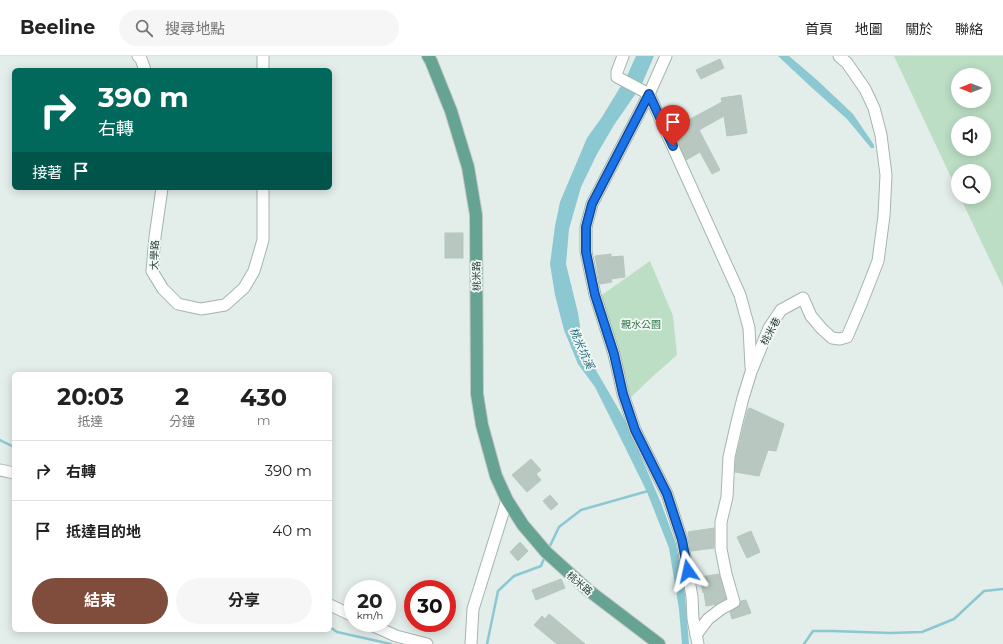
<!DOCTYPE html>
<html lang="zh-TW">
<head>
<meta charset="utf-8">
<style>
	:root { --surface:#fff; --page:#f6f6f6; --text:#222; --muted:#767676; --line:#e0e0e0; --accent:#804c3c }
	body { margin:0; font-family:Montserrat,"Noto Sans TC",sans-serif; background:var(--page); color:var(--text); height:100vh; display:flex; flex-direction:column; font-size:15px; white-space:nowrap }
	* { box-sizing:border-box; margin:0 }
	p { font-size:13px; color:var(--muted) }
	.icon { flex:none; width:22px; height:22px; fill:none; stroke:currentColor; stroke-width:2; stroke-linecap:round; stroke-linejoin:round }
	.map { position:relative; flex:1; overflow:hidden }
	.details { position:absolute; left:12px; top:316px; width:320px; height:260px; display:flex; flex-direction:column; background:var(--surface); border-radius:6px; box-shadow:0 2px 10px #0003 }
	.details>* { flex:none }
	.hud { position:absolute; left:12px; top:12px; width:320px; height:122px; border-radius:6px; box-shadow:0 2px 10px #0003; background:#00695c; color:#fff; overflow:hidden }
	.needle { width:26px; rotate:270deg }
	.tools { position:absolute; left:951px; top:12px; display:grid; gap:8px }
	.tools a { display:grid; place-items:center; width:40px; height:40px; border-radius:50%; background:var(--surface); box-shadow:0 2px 10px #0003; font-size:20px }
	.speed { position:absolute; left:344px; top:524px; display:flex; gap:8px; font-size:20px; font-weight:700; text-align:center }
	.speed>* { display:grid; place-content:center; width:52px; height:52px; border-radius:50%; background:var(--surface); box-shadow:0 2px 10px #0003; line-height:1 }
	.speed small { font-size:10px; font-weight:400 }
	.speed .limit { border:6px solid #d22; background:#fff; color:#111 }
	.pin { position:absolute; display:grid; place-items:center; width:34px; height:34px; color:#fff; margin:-41px -17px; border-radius:50% 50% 50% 0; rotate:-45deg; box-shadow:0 0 4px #0007 }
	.pin .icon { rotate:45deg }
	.me { position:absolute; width:44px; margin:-22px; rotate:349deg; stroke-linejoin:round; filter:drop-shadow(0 0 3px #0008) }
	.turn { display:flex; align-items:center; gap:14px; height:84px; padding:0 20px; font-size:18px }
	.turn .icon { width:52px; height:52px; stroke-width:2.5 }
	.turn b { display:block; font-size:28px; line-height:34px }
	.then { display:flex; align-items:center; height:38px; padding:0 20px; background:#0003; gap:8px; font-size:15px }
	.eta { display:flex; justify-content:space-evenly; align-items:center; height:68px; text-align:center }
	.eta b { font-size:24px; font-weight:700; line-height:28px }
	.button { display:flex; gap:8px; margin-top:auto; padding:8px 20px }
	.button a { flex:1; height:46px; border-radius:24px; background:var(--accent); color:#fff; font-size:16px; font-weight:700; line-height:46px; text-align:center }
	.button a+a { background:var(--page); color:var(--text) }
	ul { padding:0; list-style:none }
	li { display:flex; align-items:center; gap:12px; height:60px; padding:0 20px; border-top:1px solid var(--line) }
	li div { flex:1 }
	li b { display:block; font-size:15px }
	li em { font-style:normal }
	header { display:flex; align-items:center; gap:24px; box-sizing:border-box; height:56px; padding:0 20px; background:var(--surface); border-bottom:1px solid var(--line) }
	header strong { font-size:19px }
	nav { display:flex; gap:22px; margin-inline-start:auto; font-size:14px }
	.search { width:280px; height:36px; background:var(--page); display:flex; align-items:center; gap:10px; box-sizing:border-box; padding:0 14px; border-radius:22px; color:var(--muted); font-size:15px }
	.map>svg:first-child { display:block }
</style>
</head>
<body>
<header>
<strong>Beeline</strong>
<div class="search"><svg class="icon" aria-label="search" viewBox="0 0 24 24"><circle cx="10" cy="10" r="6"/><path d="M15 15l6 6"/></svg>搜尋地點</div>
<nav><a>首頁</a><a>地圖</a><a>關於</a><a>聯絡</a></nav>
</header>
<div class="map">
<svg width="1003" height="588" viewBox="0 0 1003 588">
	<rect width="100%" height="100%" fill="#e3ede9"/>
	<g fill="#bcdec5" fill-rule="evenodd">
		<path d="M894 0H1003V231L960 141H984V115H958V136ZM958 19H984V45H958ZM958 67H984V93H958Z"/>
		<path d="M650 205 673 260 677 299 652 321 627 345 599 241Z"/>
	</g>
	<g fill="#8bc8d2">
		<path d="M636 0H654L641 30 614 69 597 98 581 131 569 173 566 208 578 257 582 283 597 316 626 366 661 447 676 488 685 539 689 588H682L679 553 669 492 647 436 622 385 595 331 578 308 564 274 555 239 550 208 555 170 560 146 587 82 602 61 627 20Z"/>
		<path d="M778 0H789L817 24 853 58 874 89V92H871L847 63 810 30Z"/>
	</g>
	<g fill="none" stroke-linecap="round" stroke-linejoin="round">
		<g stroke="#8bc8d2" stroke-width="2.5">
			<path d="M0 384 14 391"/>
			<path d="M548 494 559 471 581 454 648 435"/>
			<path d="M330 571 337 576 391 588"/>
			<path d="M487 588 498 535 514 520 541 510 545 500"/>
			<path d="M804 588 813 575H832L890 577 922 576 954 563 984 535 1003 533"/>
		</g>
	</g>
	<g fill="#b8c8c1" stroke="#b5c7bf">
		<path d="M720 3 724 12 701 23 696 14Z"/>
		<path d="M741 39 747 77 727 80 724 60 699 74 720 114 712 118 700 96 686 104 672 73 722 46 721 42Z"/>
		<rect x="445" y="177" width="18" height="25"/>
		<path d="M611 198V201L623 200 625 221 611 223 612 226 600 228 595 200Z"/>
		<path d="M750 352 784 368 776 395 768 394 759 420 735 416 736 402 744 368 748 353Z"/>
		<path d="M531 403 541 414 536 418 541 424 527 436 512 419Z"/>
		<path d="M550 439 558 448 551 454 543 445Z"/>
		<path d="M714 472V492L691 495 688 476Z"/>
		<path d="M751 475 760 496 747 502 737 481Z"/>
		<path d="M520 486 528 495 518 505 510 496Z"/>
		<path d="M719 518 726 543 717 548 706 550 704 536 703 537 700 521Z"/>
		<path d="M561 523 565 532 536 544 532 534Z"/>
		<path d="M746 544 751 557 732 563 730 556 739 550 741 545Z"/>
		<path d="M549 558 585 588H557L534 569 542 560 545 563Z"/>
	</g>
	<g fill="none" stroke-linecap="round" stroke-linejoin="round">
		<defs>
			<g id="minor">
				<path d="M138 0 141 3 145 14"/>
				<path d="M263 0V14"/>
				<path d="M623 0 617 16V21L649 38 740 239 749 272 751 311"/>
				<path d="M666 0 649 38 592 148 586 171V196L595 239 614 298 623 338 635 374 667 438 682 484 692 541 693 563 698 588"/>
				<path d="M162 132 155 181 152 215 163 233 178 248 201 253 225 249 244 232 254 215 263 184V132"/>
				<path d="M0 414 14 417"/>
				<path d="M330 549 353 560"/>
				<path d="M367 567 396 580 427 588"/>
				<path d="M696 579 708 563 721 553 734 546 726 518 721 493V466L727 441 729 401 737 366 743 342 751 316 769 272 781 254 803 242 811 260 822 273 832 282 840 283 847 281 862 246 878 205 884 160 886 119 881 79 874 52 865 33 847 7 839 0"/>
				<path d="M471 588 473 553 507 444"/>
			</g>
			<path id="major" d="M428 0 431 5 451 55 468 111 476 159 477 338 482 369 496 420 507 444 523 469 546 496 588 534 659 588"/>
		</defs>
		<use href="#minor" stroke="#a5b5b0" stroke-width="13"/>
		<use href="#major" stroke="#c1c9c7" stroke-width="14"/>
		<use href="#minor" stroke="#fff" stroke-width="11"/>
		<use href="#major" stroke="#67a393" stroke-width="12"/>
	</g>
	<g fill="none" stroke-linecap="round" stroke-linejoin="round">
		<defs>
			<path id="route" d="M673 90 649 38 592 148 586 171V196L595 239 614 298 623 338 635 374 667 438 682 484 688 515"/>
		</defs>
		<use href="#route" stroke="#114b97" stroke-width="10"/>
		<use href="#route" stroke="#1a73e8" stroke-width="7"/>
	</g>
	<g text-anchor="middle" stroke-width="3.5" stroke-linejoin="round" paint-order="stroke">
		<g font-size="10" fill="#223f37" stroke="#f4f9f6">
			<text transform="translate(154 199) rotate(-88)" y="4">大學路</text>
			<text transform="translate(476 220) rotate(-91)" y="4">桃米路</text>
			<text transform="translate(770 275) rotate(-62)" y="4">桃米巷</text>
			<text transform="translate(580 527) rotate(40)" y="4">桃米路</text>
		</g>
		<g font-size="10" fill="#2c7648" stroke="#f4f9f6">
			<text x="641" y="272">親水公園</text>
		</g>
		<g font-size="11" font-style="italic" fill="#1c6c7b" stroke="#f4f9f6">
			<text transform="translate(582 292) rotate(66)" y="4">桃米坑溪</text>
		</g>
	</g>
</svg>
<div class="tools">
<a><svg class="needle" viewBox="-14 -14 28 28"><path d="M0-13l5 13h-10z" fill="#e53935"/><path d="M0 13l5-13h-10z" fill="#767676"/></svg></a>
<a><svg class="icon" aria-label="sound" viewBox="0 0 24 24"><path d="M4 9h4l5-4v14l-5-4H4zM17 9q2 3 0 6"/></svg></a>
<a><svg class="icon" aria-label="search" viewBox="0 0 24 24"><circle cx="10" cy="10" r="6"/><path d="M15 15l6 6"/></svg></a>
</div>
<div class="speed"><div>20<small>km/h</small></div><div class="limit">30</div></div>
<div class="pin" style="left:673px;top:90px;background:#d93025"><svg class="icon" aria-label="arrive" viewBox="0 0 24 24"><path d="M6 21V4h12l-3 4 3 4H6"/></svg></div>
<svg class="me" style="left:688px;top:515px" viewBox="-20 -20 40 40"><path d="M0-17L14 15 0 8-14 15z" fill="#1a73e8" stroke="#fff" stroke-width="4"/></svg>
<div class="hud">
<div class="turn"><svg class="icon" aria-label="right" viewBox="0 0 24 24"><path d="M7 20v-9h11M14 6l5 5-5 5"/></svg><div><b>390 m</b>右轉</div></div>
<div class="then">接著<svg class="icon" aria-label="arrive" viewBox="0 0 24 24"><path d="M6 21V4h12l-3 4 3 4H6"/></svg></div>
</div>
<section class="details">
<div class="eta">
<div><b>20:03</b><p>抵達</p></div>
<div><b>2</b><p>分鐘</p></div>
<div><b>430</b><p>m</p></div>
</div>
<ul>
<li><svg class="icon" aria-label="right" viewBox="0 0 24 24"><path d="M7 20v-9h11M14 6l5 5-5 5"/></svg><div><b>右轉</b></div><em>390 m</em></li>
<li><svg class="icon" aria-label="arrive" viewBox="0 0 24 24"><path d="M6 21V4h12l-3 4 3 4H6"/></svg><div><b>抵達目的地</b></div><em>40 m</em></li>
</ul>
<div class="button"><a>結束</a><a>分享</a></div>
</section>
</div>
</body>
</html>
